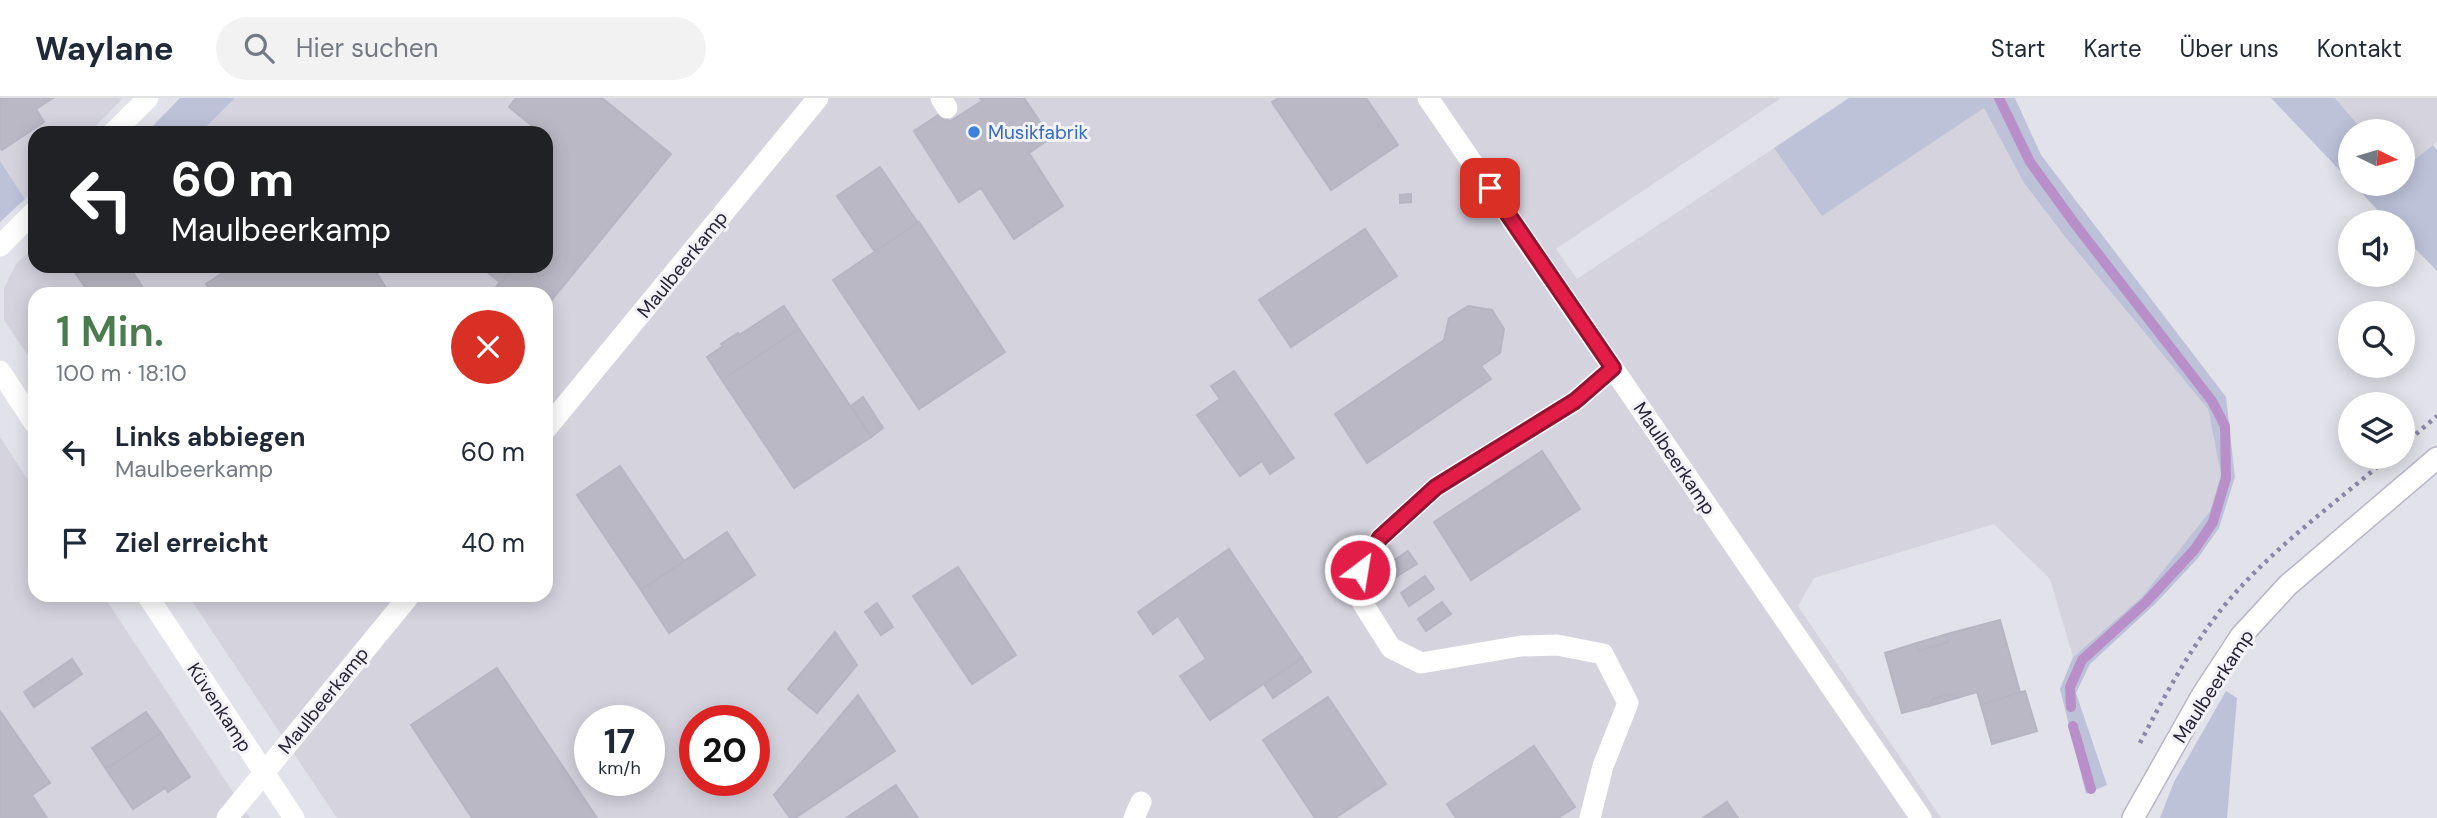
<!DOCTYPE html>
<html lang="de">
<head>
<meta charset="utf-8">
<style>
	:root { --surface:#fff; --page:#f2f2f3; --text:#1f2937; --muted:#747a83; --line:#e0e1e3; --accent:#4b7c4d }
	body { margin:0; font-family:"DM Sans",sans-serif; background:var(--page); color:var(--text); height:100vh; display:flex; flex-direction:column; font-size:26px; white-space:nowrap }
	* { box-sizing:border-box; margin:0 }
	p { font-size:23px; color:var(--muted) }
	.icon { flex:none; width:38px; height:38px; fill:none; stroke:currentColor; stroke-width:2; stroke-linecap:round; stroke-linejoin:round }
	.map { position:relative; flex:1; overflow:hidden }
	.sheet { position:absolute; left:28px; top:189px; width:525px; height:315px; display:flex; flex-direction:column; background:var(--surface); border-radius:21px; box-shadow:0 4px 18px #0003 }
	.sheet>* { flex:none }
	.hud { position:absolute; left:28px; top:28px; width:525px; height:147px; border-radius:21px; box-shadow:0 4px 18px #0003; background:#202124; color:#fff; overflow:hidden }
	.needle { width:46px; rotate:95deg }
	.buttons { position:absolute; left:2338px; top:21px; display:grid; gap:14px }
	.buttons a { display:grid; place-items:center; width:77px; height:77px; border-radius:50%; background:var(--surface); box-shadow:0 4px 18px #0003; font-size:35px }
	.speed { position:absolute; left:574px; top:607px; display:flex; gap:14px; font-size:35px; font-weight:700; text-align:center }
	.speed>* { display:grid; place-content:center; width:91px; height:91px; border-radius:50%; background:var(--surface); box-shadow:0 4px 18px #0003; line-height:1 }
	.speed small { font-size:18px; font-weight:400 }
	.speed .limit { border:10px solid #d22; background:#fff; color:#111 }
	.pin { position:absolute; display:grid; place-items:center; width:60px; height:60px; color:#fff; margin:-30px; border-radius:14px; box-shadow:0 4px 10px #0006 }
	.me { position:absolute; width:77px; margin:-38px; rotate:31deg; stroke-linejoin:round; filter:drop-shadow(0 0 5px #0008) }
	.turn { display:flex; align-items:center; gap:24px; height:147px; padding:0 28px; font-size:32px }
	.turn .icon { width:91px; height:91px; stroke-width:2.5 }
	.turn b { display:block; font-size:49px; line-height:60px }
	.round { display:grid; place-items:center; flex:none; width:74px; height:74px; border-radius:37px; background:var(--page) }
	.headline { display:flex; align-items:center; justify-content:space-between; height:119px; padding:0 28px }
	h1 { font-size:42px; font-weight:600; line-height:52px; color:var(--accent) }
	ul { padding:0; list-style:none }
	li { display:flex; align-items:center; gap:21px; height:91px; padding:0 28px }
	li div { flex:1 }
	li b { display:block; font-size:26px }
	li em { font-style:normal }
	header { display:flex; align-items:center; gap:42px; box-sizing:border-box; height:98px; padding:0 35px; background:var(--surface); border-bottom:2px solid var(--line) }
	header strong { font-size:33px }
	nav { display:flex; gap:38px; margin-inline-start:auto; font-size:24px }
	.search { width:490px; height:63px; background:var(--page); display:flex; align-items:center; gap:18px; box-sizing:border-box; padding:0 24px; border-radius:38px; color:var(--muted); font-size:26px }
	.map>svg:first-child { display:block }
</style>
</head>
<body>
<header>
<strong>Waylane</strong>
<div class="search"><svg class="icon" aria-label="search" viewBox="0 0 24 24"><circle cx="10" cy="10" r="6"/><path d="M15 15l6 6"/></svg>Hier suchen</div>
<nav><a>Start</a><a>Karte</a><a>Über uns</a><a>Kontakt</a></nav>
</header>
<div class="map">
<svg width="2437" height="720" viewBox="0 0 2437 720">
	<rect width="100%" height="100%" fill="#e2e2ea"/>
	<g fill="#d5d3de" fill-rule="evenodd">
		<path d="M0 0H123L89 35H35V91L25 101 0 63Z"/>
		<path d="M235 0H1781L1556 151 1577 181 1774 50 1823 117 1984 9 2024 85 2066 140 2208 311 2221 376 2210 413 2142 499 2073 559 2050 481 1994 426 1814 480 1798 508 1941 720H337L188 497H546V196H35V268L4 222V190L16 166 35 148V168H546V35H200ZM590 623H649V682H590ZM695 623H754V682H695Z"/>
		<path d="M2335 0H2437V44L2403 71V33H2363Z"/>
		<path d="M0 339 35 393V497H103L250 720H0Z"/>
	</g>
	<g fill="#bdc2d9">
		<path d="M180 0H235L200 35H146Z"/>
		<path d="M1849 0H2015L2041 57 2226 299 2235 379 2219 430 2198 460 2155 506 2090 566 2076 595 2107 687 2086 696 2060 591 2073 559 2142 499 2210 413 2221 376 2208 311 2066 140 2024 85 1984 10 1822 118 1774 50Z"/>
		<path d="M2271 0H2335L2363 33H2350V83Z"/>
		<path d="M2433 47 2437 52V173L2403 138V124H2389L2353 86H2403V71Z"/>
		<path d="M0 63 25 101 0 124Z"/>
		<path d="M2226 593 2237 600 2227 720H2160L2174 684Z"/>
	</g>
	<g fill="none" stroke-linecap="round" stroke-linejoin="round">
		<g stroke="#b98fc9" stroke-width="10">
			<path d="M1999 0 2030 64 2075 126 2212 303 2225 328 2226 380 2213 424 2195 451 2146 504 2082 562 2070 589 2071 609"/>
			<path d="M2073 628 2091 691"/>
		</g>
	</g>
	<g fill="#b9b8c4" stroke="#b7b5c3" stroke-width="2">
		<path d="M0 0H53L36 11 44 24 2 52 0 50Z"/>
		<path d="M516 0H602L671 56 546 209V196H490L514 168H546V129L551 124 546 120V45L549 42 546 35H541L509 9Z"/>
		<path d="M980 0H1024L1051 40 1029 55 1063 108 1014 141 981 90 959 104 914 33 943 14 949 24 982 3Z"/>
		<path d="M1279 0H1366L1398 47 1331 92 1272 4Z"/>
		<path d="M880 69 918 125 875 154 837 98Z"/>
		<path d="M1411 96V104L1400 105V97Z"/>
		<path d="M919 124 1005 254 919 311 833 182Z"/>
		<path d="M1365 131 1397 178 1291 249 1259 202Z"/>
		<path d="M74 168H129L147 196H90L72 170Z"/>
		<path d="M233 168H372L390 196H213L206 186Z"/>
		<path d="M480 168H514L501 185Z"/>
		<path d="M784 208 799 231 722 282 707 259 723 248 721 246 738 235 739 237Z"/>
		<path d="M1468 208 1492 212 1504 231 1500 255 1481 268 1491 281 1367 365 1335 316 1444 242 1449 220Z"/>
		<path d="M799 231 871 339 794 390 722 282Z"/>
		<path d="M1234 273 1294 360 1270 376 1262 363 1240 378 1197 317 1220 301 1211 288Z"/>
		<path d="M863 299 883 330 871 339 851 308Z"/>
		<path d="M1542 353 1580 411 1471 482 1434 424Z"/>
		<path d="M620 368 684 463 641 492 577 397Z"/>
		<path d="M727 434 755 477 669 535 641 492Z"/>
		<path d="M1229 451 1302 560 1210 622 1180 578 1206 561 1178 518 1153 536 1138 514Z"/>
		<path d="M1408 453 1417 466 1391 482 1383 470Z"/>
		<path d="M958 469 1016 557 972 586 913 498Z"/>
		<path d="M1425 478 1434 491 1409 508 1401 495Z"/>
		<path d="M1442 504 1451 516 1426 533 1418 521Z"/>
		<path d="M877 505 893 529 881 537 865 514Z"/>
		<path d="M2000 522 2020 594 1981 607 1977 594 1957 600 1950 596 1933 601 1929 608 1902 615 1885 555 1917 545 1919 553 1948 544 1947 536Z"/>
		<path d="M835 534 857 567 817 615 788 591Z"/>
		<path d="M1947 536 1948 544 1919 553 1917 545Z"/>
		<path d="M1302 560 1311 574 1273 600 1264 586Z"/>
		<path d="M72 561 82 576 34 609 24 594Z"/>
		<path d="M497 570 597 720H472L411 627Z"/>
		<path d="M2025 593 2037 633 1992 646 1981 607Z"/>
		<path d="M1950 596 1957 600 1929 608 1933 601Z"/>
		<path d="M858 597 895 653 795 720H790L774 697Z"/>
		<path d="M1328 599 1386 686 1335 720H1315L1263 642Z"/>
		<path d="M0 613 50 685 32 697 47 720H0Z"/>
		<path d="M146 614 161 635 106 671 92 650Z"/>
		<path d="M161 635 190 679 168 694 165 690 133 711 106 671Z"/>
		<path d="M1534 648 1575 709 1558 720H1456L1447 706Z"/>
		<path d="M896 687 918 720H846Z"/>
		<path d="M1727 704 1738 720H1703Z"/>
	</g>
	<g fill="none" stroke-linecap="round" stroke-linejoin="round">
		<defs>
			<path id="secondary" d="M2133 720 2203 596 2241 538 2288 487 2437 360"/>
		</defs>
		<use href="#secondary" stroke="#bab6c9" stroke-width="24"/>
		<g stroke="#8e85aa" stroke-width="4.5" stroke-dasharray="3.5 5" stroke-linecap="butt">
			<path d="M2403 347 2437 318"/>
			<path d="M2140 645C2164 599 2188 554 2220 513 2267 454 2332 408 2389 359"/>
		</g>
		<g stroke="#fff" stroke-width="21">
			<path d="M941 0 947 10"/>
			<path d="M1590 720 1603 668 1628 605 1603 556 1557 547 1521 548 1421 565 1391 550 1362 504 1360 472 1380 440 1436 389 1575 303 1613 270"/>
		</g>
		<g stroke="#fff" stroke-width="21">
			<path d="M1428 0 1921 720"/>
			<path d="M113 35 148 0"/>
			<path d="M0 148 35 113"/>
			<path d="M0 273 35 326"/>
			<path d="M546 331 818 0"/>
			<path d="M147 497 294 720"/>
			<path d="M227 720 410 497"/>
			<path d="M1134 720 1141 704"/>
		</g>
		<use href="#secondary" stroke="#fff" stroke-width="21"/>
	</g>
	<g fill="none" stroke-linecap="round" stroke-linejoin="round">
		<defs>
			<path id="route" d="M1360 472 1380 440 1436 389 1575 303 1613 270 1490 90"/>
		</defs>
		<use href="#route" stroke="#92132f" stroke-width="18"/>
		<use href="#route" stroke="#e11d48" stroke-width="12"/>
	</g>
	<circle fill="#3f7fe0" stroke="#f2f2f7" stroke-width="2.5" cx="974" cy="34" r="7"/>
	<g text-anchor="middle" stroke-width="6" stroke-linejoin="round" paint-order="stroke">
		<g font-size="19" fill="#366cbe" stroke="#f2f2f7" text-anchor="start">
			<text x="988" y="41">Musikfabrik</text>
		</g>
		<g font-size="19" fill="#2a2439" stroke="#f2f2f7">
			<text transform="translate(682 166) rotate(-51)" y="7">Maulbeerkamp</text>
			<text transform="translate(1675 360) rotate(56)" y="7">Maulbeerkamp</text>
			<text transform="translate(2213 588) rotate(-57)" y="7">Maulbeerkamp</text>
			<text transform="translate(323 602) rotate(-51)" y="7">Maulbeerkamp</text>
			<text transform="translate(220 609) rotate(57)" y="7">Küvenkamp</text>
		</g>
	</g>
</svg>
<div class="buttons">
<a><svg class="needle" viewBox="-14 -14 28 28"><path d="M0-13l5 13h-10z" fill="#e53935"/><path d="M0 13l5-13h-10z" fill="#747a83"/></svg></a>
<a><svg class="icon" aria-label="sound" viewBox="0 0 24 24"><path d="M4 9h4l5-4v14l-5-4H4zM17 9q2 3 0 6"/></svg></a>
<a><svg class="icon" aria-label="search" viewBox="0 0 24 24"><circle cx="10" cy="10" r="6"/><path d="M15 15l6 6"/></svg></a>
<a><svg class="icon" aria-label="layers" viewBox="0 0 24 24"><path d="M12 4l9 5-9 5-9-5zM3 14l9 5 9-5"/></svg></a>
</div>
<div class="speed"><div>17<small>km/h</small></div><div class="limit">20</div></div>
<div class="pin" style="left:1490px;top:90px;background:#d93025"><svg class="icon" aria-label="arrive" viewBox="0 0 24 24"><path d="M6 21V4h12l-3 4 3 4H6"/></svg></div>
<svg class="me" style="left:1360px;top:472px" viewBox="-20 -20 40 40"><circle r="17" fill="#e11d48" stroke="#fff" stroke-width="3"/><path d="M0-11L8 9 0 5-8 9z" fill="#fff"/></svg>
<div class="hud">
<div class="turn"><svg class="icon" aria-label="left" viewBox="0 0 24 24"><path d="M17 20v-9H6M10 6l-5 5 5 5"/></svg><div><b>60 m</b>Maulbeerkamp</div></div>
</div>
<section class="sheet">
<div class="headline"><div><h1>1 Min.</h1><p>100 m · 18:10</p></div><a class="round" style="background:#d93025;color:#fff"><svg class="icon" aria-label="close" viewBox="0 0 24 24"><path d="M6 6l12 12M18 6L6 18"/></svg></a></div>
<ul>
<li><svg class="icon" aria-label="left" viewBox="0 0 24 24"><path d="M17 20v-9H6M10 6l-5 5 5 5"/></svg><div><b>Links abbiegen</b><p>Maulbeerkamp</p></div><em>60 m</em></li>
<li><svg class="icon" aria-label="arrive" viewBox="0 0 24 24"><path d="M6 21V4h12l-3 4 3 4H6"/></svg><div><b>Ziel erreicht</b></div><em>40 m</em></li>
</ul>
</section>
</div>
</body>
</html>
